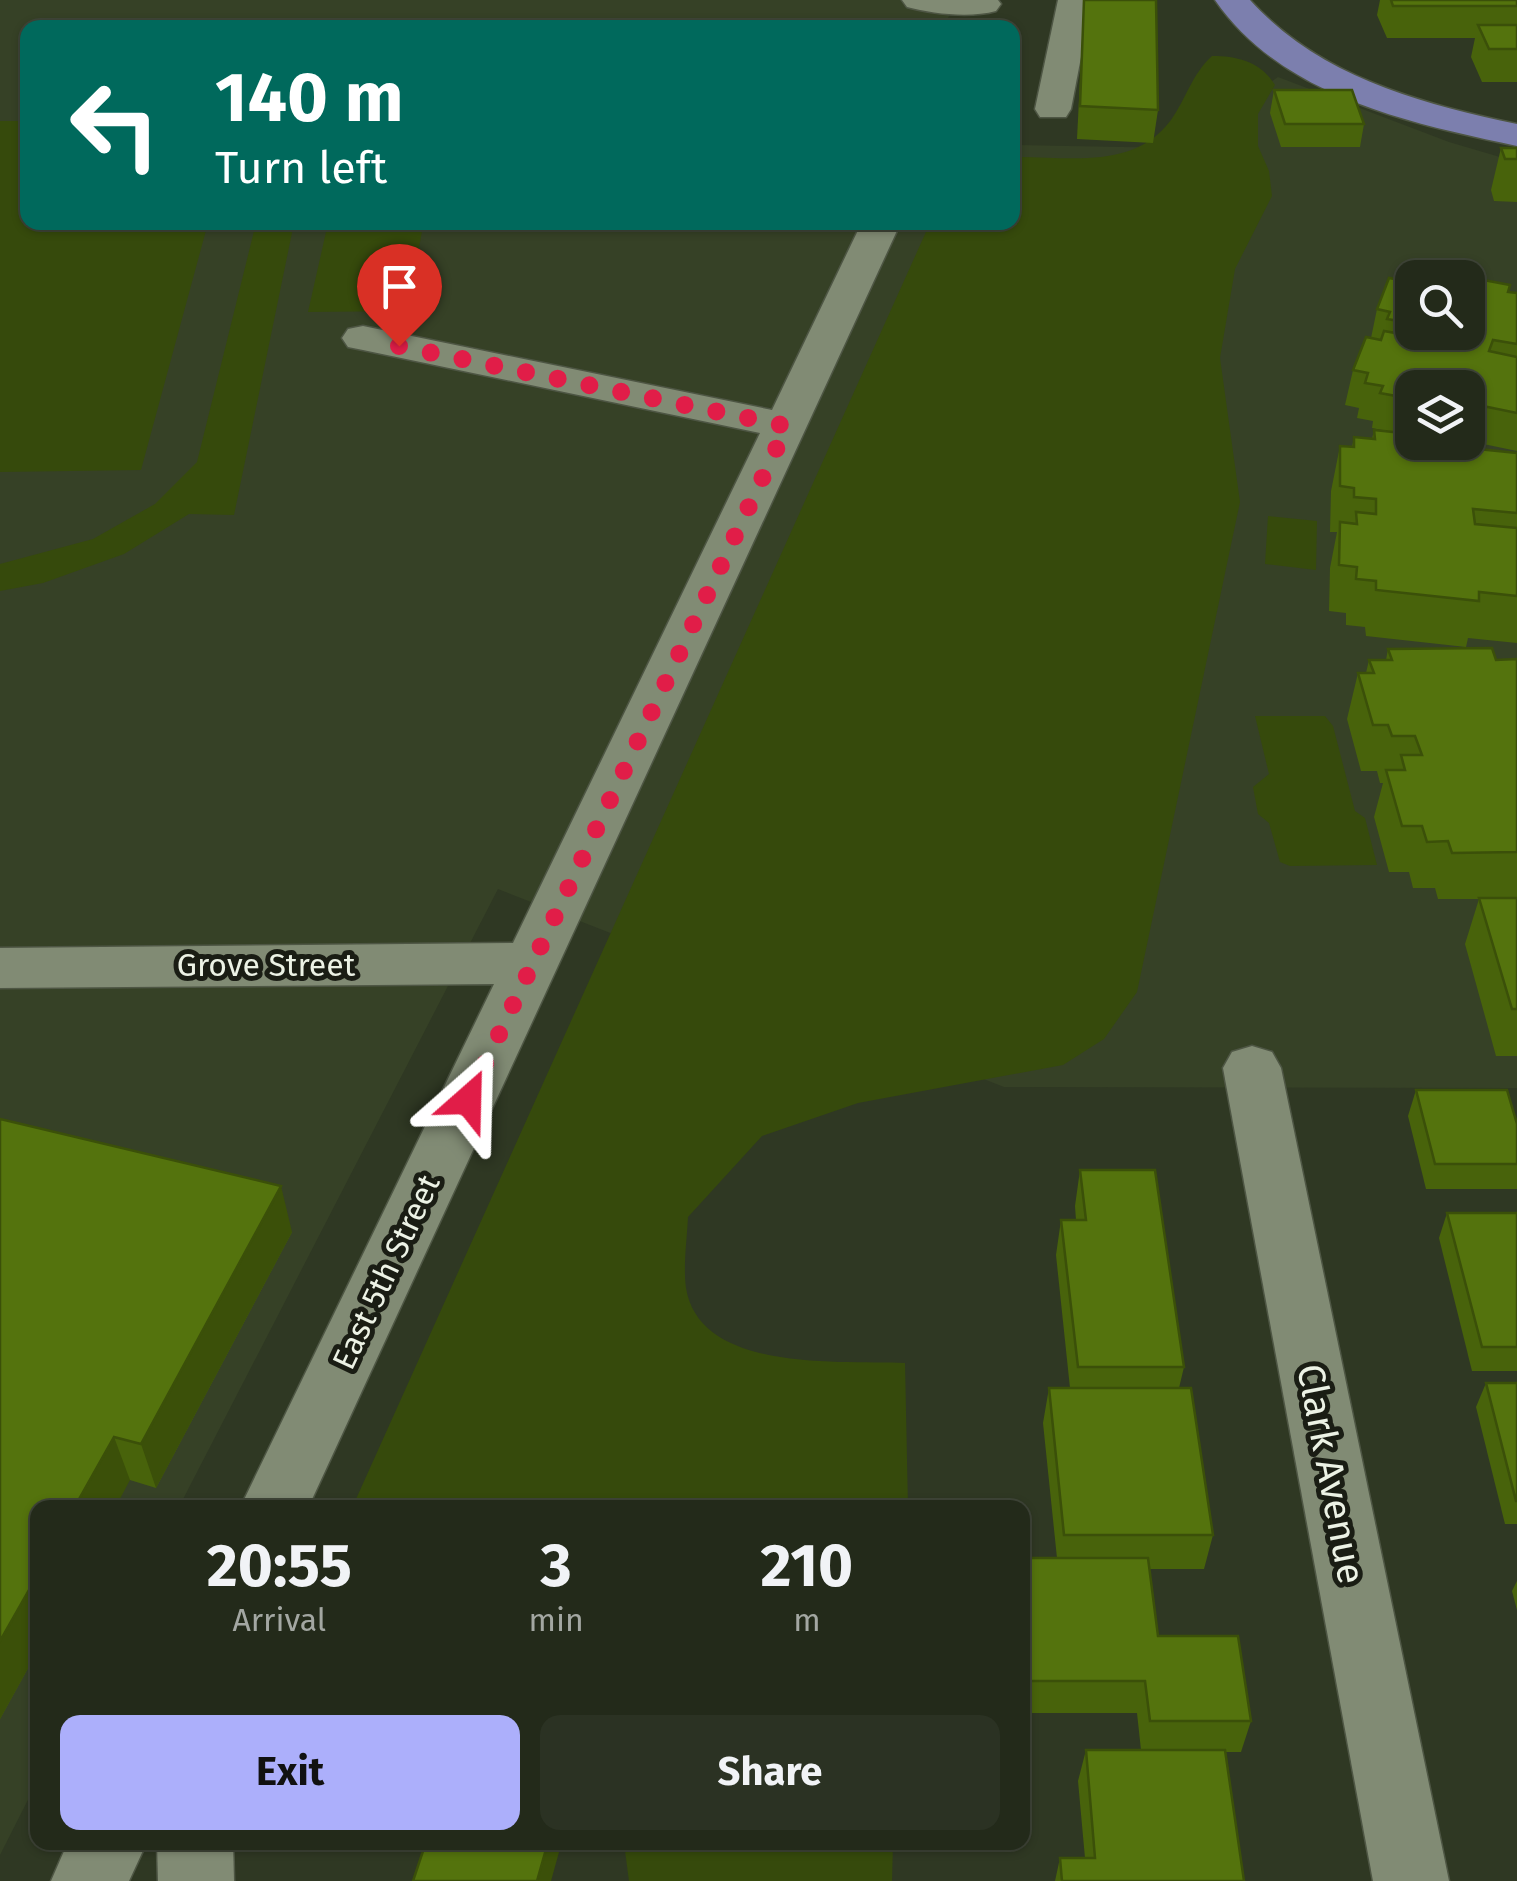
<!DOCTYPE html>
<html lang="en">
<head>
<meta charset="utf-8">
<style>
	:root { --surface:#232a1a; --page:#2b3223; --text:#f1f3f6; --muted:#a3a7a2; --line:#404639; --accent:#acaffb }
	body { margin:0; font-family:"Fira Sans",sans-serif; background:var(--page); color:var(--text); height:100vh; display:flex; flex-direction:column; font-size:38px; white-space:nowrap }
	* { box-sizing:border-box; margin:0 }
	p { font-size:32px; color:var(--muted) }
	.icon { flex:none; width:55px; height:55px; fill:none; stroke:currentColor; stroke-width:2; stroke-linecap:round; stroke-linejoin:round }
	.map { position:relative; flex:1; overflow:hidden }
	.drawer { position:absolute; left:30px; top:1500px; width:1000px; height:350px; display:flex; flex-direction:column; background:var(--surface); border-radius:20px; box-shadow:0 2px 8px #0004,0 0 0 2px var(--line) }
	.drawer>* { flex:none }
	.top-card { position:absolute; left:20px; top:20px; width:1000px; height:210px; border-radius:20px; box-shadow:0 2px 8px #0004,0 0 0 2px var(--line); background:#00695c; color:#fff; overflow:hidden }
	.tools { position:absolute; left:1395px; top:260px; display:grid; gap:20px }
	.tools a { display:grid; place-items:center; width:90px; height:90px; border-radius:20px; background:var(--surface); box-shadow:0 2px 8px #0004,0 0 0 2px var(--line); font-size:50px }
	.pin { position:absolute; display:grid; place-items:center; width:85px; height:85px; color:#fff; margin:-102px -42px; border-radius:50% 50% 50% 0; rotate:-45deg; box-shadow:0 0 10px #0007 }
	.pin .icon { rotate:45deg }
	.me { position:absolute; width:110px; margin:-55px; rotate:25deg; stroke-linejoin:round; filter:drop-shadow(0 0 8px #0008) }
	.turn { display:flex; align-items:center; gap:35px; height:210px; padding:0 30px; font-size:45px }
	.turn .icon { width:130px; height:130px; stroke-width:2.5 }
	.turn b { display:block; font-size:70px; line-height:85px }
	.eta { display:flex; justify-content:space-evenly; align-items:center; height:170px; text-align:center }
	.eta b { font-size:60px; font-weight:700; line-height:70px }
	.action { display:flex; gap:20px; margin-top:auto; padding:20px 30px }
	.action a { flex:1; height:115px; border-radius:20px; background:var(--accent); color:#111; font-size:40px; font-weight:700; line-height:115px; text-align:center }
	.action a+a { background:var(--page); color:var(--text) }
	.map>svg:first-child { display:block }
</style>
</head>
<body>
<div class="map">
<svg width="1517" height="1881" viewBox="0 0 1517 1881">
	<rect width="100%" height="100%" fill="#2f3823"/>
	<path fill="#364126" fill-rule="evenodd" d="M0 0H957L943 28H28V222H1012L1013 145 1175 148 1278 77 1449 142 1517 162V1088L1004 1087 498 889 179 1507 38 1508 37 1782 0 1855ZM1412 278H1468V332H1412ZM1412 388H1468V442H1412Z"/>
	<g fill="#364a0c">
		<path d="M1212 56C1238 56 1261 62 1275 85L1258 114V146L1269 171 1272 196 1235 269 1220 358 1240 502 1137 992 1104 1039 1063 1065 858 1103 762 1136 688 1217C687 1239 683 1266 686 1288 700 1374 843 1360 905 1363L908 1507 352 1508 930 223 1012 222 1013 157C1068 156 1133 171 1171 120 1186 99 1192 74 1212 56Z"/>
		<path d="M0 121H27L28 222 208 223 141 470 0 472Z"/>
		<path d="M256 223H294L234 515 189 514 124 554 43 583 0 591V564L93 539 155 504 197 462Z"/>
		<path d="M422 231 408 311 308 312 326 232Z"/>
		<path d="M1268 516 1317 521 1316 570 1265 564Z"/>
		<path d="M1255 716H1325L1333 726 1355 811 1365 818 1377 865 1290 866 1280 862 1269 823 1258 814 1253 787 1269 774Z"/>
		<path d="M624 1843H893L892 1881H629Z"/>
	</g>
	<g fill="none" stroke-linecap="round" stroke-linejoin="round">
		<defs>
			<g id="minor">
				<path d="M902 0H998L1001 4 996 11C970 18 933 14 907 7Z"/>
				<path d="M1058 0H1092L1071 109 1066 117H1040L1035 109Z"/>
				<path d="M862 222H901L308 1508H240L494 984 0 988V948L513 943 760 433 363 350 348 347 342 338 348 329 363 326 772 410Z"/>
				<path d="M1252 1046 1272 1052 1281 1068 1449 1881H1373L1223 1068 1232 1052Z"/>
				<path d="M68 1842H147L129 1881H51Z"/>
				<path d="M157 1842H233L234 1881H158Z"/>
			</g>
			<path id="major" d="M1215 0H1250C1320 77 1419 103 1517 124V146C1410 123 1282 97 1215 0Z"/>
		</defs>
		<use href="#minor" stroke="#4e5644" stroke-width="3"/>
		<use href="#major" stroke="#4e5644" stroke-width="3"/>
		<use href="#minor" fill="#818b74" fill-rule="evenodd"/>
		<use href="#major" fill="#7c7fae" fill-rule="evenodd"/>
	</g>
	<g fill="#48630b" fill-rule="evenodd">
		<path d="M1084 0 1158 110 1153 143 1077 139Z"/>
		<path d="M1380 0H1517V82H1482L1471 57 1475 38H1387L1377 15Z"/>
		<path d="M1274 90 1364 124 1360 147H1281L1270 113Z"/>
		<path d="M1501 148H1517V202L1494 201 1491 190Z"/>
		<path d="M1401 280 1517 293V451L1469 441V448L1517 453V643L1468 638 1466 647 1366 636 1365 627 1346 625V613L1329 611 1330 568 1337 532H1330L1331 491 1340 446 1352 447 1354 437 1372 439 1374 430 1387 431 1372 428 1373 421 1357 418 1359 408 1345 405 1353 370 1371 338 1377 309ZM1412 388H1468V442H1412Z"/>
		<path d="M1388 649 1496 660 1517 659V1056H1496L1465 944 1479 899H1438L1435 888H1413L1409 872H1389L1374 817 1383 783H1380L1377 771H1361L1347 719 1358 673H1366L1369 660H1386Z"/>
		<path d="M1416 1090 1517 1124V1189H1426L1408 1116Z"/>
		<path d="M0 1119 292 1232 156 1488 130 1480 38 1508V1650L0 1719Z"/>
		<path d="M1080 1170 1184 1367 1179 1388 1213 1535 1204 1569H1149L1158 1636 1251 1721 1241 1752H1226L1244 1881H1055L1060 1858H1085L1078 1781 1086 1750H1141L1137 1713H1022V1558H1057L1043 1423 1049 1388H1070L1056 1255 1061 1220H1076L1075 1206Z"/>
		<path d="M1447 1213H1517V1371H1472L1439 1238Z"/>
		<path d="M1486 1383H1517V1524H1505L1476 1407Z"/>
		<path d="M1517 1581V1610L1512 1591Z"/>
	</g>
	<g fill="#3b5009">
		<path d="M281 1186 292 1232 156 1488 141 1444Z"/>
		<path d="M114 1437 130 1480 115 1508H74Z"/>
		<path d="M38 1574V1650L0 1719V1641Z"/>
		<path d="M548 1842H558L559 1852 551 1881H537Z"/>
	</g>
	<g fill="#54730d" stroke="#3b5009" stroke-width="2.5" fill-rule="evenodd">
		<path d="M1084 0H1156L1158 110 1080 106Z"/>
		<path d="M1391 0H1517V6H1393Z"/>
		<path d="M1478 25H1517V49H1489Z"/>
		<path d="M1274 90H1352L1364 124H1285Z"/>
		<path d="M1501 148H1517V159H1505Z"/>
		<path d="M1425 269 1510 285 1508 292 1517 293V344L1493 340 1489 351 1517 357V413L1473 404 1470 411H1468V388H1412V399L1380 393 1383 386 1365 383 1368 373 1353 370 1366 337 1381 340 1384 331 1401 334 1405 322 1387 319 1390 312 1377 309 1389 278 1401 280 1404 272 1423 276ZM1412 278H1468V332H1412Z"/>
		<path d="M1374 430 1412 434V442H1468V439H1469V448L1517 453V513L1473 509 1475 524 1517 528V596L1479 592V601L1376 590V581L1356 579 1357 567 1339 565 1340 522 1357 524 1356 512 1376 514V499L1354 497V488L1340 486V446L1354 447V437L1375 439Z"/>
		<path d="M1492 648 1496 660 1517 659V852L1452 853 1448 841 1427 842 1422 826H1402L1386 770H1405L1401 755H1422L1415 736H1392L1388 725H1373L1358 673H1374L1369 660H1392L1388 649Z"/>
		<path d="M1479 898H1517V1009H1512Z"/>
		<path d="M1416 1090H1507L1517 1124V1164H1435Z"/>
		<path d="M0 1119 281 1186 141 1444 114 1437 74 1508H38V1574L0 1641Z"/>
		<path d="M1080 1170H1155L1184 1367H1078L1061 1220H1086Z"/>
		<path d="M1447 1213H1517V1347H1482Z"/>
		<path d="M1486 1383H1517V1501H1516Z"/>
		<path d="M1049 1388H1191L1213 1535H1064Z"/>
		<path d="M1022 1558H1148L1158 1636H1238L1251 1721H1150L1145 1681H1022Z"/>
		<path d="M1086 1750H1225L1244 1881H1062L1060 1858H1095Z"/>
		<path d="M426 1842H548L537 1881H413Z"/>
	</g>
	<g fill="none" stroke-linecap="round" stroke-linejoin="round">
		<path stroke="#e11d48" stroke-width="18" stroke-dasharray="0 32.4" d="M399 346 787 426 468 1100"/>
	</g>
	<g text-anchor="middle" stroke-width="10" stroke-linejoin="round" paint-order="stroke">
		<g font-size="32" fill="#ecf2e5" stroke="#1a1d14">
			<text x="266" y="976">Grove Street</text>
			<text transform="translate(386 1272) rotate(-65)" y="11">East 5th Street</text>
		</g>
		<g font-size="38" fill="#ecf2e5" stroke="#1a1d14">
			<text transform="translate(1331 1474) rotate(79)" y="13">Clark Avenue</text>
		</g>
	</g>
</svg>
<div class="tools">
<a><svg class="icon" aria-label="search" viewBox="0 0 24 24"><circle cx="10" cy="10" r="6"/><path d="M15 15l6 6"/></svg></a>
<a><svg class="icon" aria-label="layers" viewBox="0 0 24 24"><path d="M12 4l9 5-9 5-9-5zM3 14l9 5 9-5"/></svg></a>
</div>
<div class="pin" style="left:399px;top:346px;background:#d93025"><svg class="icon" aria-label="arrive" viewBox="0 0 24 24"><path d="M6 21V4h12l-3 4 3 4H6"/></svg></div>
<svg class="me" style="left:468px;top:1100px" viewBox="-20 -20 40 40"><path d="M0-17L14 15 0 8-14 15z" fill="#e11d48" stroke="#fff" stroke-width="4"/></svg>
<div class="top-card">
<div class="turn"><svg class="icon" aria-label="left" viewBox="0 0 24 24"><path d="M17 20v-9H6M10 6l-5 5 5 5"/></svg><div><b>140 m</b>Turn left</div></div>
</div>
<section class="drawer">
<div class="eta">
<div><b>20:55</b><p>Arrival</p></div>
<div><b>3</b><p>min</p></div>
<div><b>210</b><p>m</p></div>
</div>
<div class="action"><a>Exit</a><a>Share</a></div>
</section>
</div>
</body>
</html>
